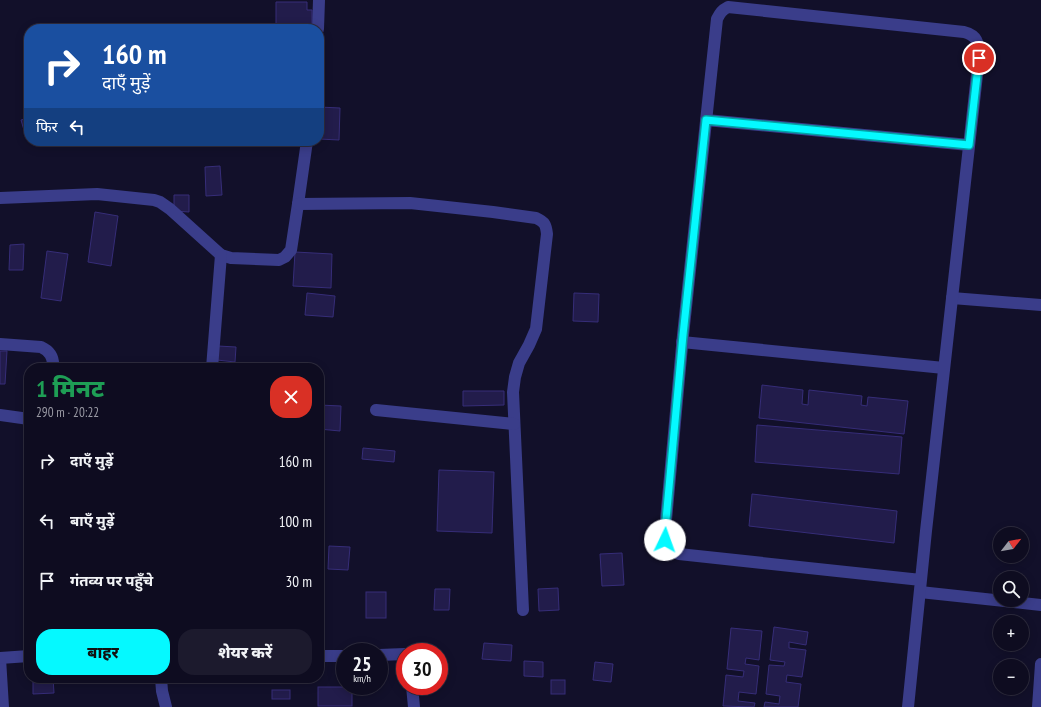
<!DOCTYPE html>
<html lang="hi">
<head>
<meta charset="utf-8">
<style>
	:root { --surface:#0e0c20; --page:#1c1a2d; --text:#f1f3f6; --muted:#9b9ba5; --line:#2e2c3e; --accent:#05f9ff }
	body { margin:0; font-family:"PT Sans Narrow","Noto Sans Devanagari",sans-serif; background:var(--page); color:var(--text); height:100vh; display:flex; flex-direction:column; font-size:15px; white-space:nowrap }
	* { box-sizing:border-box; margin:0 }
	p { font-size:13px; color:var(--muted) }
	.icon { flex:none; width:22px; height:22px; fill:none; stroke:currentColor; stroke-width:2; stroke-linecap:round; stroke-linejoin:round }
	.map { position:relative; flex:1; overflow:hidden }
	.details { position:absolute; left:24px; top:363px; width:300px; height:320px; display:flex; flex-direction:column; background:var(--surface); border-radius:16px; box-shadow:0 2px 10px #0003,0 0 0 1px var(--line) }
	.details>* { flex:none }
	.hud { position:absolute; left:24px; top:24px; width:300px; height:122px; border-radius:16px; box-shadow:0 2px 10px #0003,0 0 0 1px var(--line); background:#1a4fa0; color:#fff; overflow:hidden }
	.needle { width:26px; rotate:59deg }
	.fabs { position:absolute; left:993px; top:527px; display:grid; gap:8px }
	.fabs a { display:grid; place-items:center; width:36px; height:36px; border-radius:50%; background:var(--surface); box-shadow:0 2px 10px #0003,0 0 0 1px var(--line); font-size:20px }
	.speed { position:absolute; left:336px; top:643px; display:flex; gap:8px; font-size:20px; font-weight:700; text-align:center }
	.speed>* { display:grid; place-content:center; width:52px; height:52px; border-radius:50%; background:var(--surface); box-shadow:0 2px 10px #0003,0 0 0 1px var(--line); line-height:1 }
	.speed small { font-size:10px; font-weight:400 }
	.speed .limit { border:6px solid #d22; background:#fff; color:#111 }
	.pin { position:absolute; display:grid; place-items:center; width:34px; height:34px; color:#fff; margin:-17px; border:2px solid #fff; border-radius:50%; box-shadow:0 1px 4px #0007 }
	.me { position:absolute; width:44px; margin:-22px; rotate:3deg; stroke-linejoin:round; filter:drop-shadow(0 0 3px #0008) }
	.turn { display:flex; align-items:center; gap:14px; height:84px; padding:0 12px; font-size:18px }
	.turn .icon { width:52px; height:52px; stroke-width:2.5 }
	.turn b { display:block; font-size:28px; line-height:34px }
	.then { display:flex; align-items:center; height:38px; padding:0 12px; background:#0003; gap:8px; font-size:15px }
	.round { display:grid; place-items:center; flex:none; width:42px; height:42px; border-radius:16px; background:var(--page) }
	.headline { display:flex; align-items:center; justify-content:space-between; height:68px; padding:0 12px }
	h1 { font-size:24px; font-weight:800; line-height:30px; color:#1e9e55 }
	.button { display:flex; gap:8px; margin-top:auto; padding:8px 12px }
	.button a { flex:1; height:46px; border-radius:16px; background:var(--accent); color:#111; font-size:16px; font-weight:800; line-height:46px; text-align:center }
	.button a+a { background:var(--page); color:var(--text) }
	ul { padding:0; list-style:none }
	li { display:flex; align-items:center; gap:12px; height:60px; padding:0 12px }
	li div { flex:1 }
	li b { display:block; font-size:15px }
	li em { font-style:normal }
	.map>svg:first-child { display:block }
</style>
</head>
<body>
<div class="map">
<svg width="1041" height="707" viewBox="0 0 1041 707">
	<rect width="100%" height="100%" fill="#12102a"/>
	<g fill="#221c4b" stroke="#362d78">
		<path d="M276 2H307V10H312V28L276 27Z"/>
		<path d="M319 107 340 108 339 140 319 139Z"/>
		<path d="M29 118V136L26 137 21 120Z"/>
		<path d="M220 166 222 195 206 196 205 167Z"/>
		<path d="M174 195H189V212L174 211Z"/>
		<path d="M95 212 118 216 111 266 88 262Z"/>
		<path d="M24 244 23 270H9L10 245Z"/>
		<path d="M47 251 68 254 61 301 41 298Z"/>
		<path d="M295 252 332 254 331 288 293 286Z"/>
		<path d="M307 293 335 296 333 317 305 315Z"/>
		<path d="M574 293 599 294 598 322 573 321Z"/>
		<path d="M218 346 236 347 235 362 217 360Z"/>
		<path d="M0 351H7L5 384H0Z"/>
		<path d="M762 385 803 390 802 404 808 405 809 390 862 396 861 405 867 406 868 397 908 401 904 434 759 418Z"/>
		<path d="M463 391H504V405L463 406Z"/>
		<path d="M319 405 341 406 340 431 319 429Z"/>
		<path d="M757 425 902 437 899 474 755 462Z"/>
		<path d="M363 448 395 451 394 462 362 459Z"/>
		<path d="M439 470 494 472 492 533 437 531Z"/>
		<rect x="24" y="487" width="5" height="17"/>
		<path d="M752 494 897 511 894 543 749 526Z"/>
		<path d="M329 546 350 547 348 570 328 569Z"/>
		<path d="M622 553 624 585 602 586 600 554Z"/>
		<path d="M27 574 29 575V628H25Z"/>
		<path d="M558 588 559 610 539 611 538 589Z"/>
		<path d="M435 589H450L449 610H434Z"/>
		<rect x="366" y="592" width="20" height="26"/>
		<path d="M774 627 808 632 806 645 789 642V648L806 650 802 677 787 675 786 682 801 684 798 707H764L765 702 779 704 780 696 766 694 769 665 784 666 785 662 770 660Z"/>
		<path d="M731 628 762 631 759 660 746 658 745 664 759 666 756 694 739 692 738 701 755 703 754 707 723 706 726 675 743 677 744 671 727 669Z"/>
		<path d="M484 643 512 645 511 661 482 659Z"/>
		<path d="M524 661 543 662V677L524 676Z"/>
		<path d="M595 662 613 664 611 682 593 680Z"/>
		<path d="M33 678H53L54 693 33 694Z"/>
		<rect x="551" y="680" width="14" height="14"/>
		<rect x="318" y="687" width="34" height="19"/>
		<rect x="272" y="690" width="18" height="9"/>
	</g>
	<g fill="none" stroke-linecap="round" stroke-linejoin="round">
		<g stroke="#3a3d8a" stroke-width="12">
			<path d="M318 29 319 0"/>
			<path d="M706 120 969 145"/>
			<path d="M0 198 97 194 154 200 160 202 170 209 221 255 231 258 279 260 285 257 291 250 298 204 307 141"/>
			<path d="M298 204 410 203 493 212 536 218C545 222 546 225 547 234L536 329 529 345 519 363 515 377 513 392 523 610"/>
			<path d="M952 298 1041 305"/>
			<path d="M682 342 944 368"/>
			<path d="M0 344 41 347C50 351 54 358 53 368"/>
			<path d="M212 368 221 255"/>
			<path d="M376 410 514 424"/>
			<path d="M0 415 29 419"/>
			<path d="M920 592 1041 605"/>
			<path d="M379 655 405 654"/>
			<path d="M319 656H345"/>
			<path d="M0 658 3 707"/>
			<path d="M0 658 29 656"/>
			<path d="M161 678 162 691 166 707"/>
			<path d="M412 686 414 707"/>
			<path d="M908 707 926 531 979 57C978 44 979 36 964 32L728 7C722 10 720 13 717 19L683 335 666 520C666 535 662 547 679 554L921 580"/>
			<path d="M1038 707 1041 664"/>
		</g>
	</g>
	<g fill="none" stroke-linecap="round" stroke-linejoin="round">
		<defs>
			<path id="route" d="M665 540 666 520 683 335 706 120 969 145 979 58"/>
		</defs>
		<use href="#route" stroke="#03a2a6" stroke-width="10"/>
		<use href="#route" stroke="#05f9ff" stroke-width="7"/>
	</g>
</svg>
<div class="fabs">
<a><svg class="needle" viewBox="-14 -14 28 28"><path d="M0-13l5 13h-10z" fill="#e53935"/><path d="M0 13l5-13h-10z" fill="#9b9ba5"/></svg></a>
<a><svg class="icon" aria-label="search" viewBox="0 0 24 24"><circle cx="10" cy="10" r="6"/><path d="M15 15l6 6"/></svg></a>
<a>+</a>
<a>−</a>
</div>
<div class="speed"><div>25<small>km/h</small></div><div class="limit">30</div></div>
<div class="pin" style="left:979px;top:58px;background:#d93025"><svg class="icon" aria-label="arrive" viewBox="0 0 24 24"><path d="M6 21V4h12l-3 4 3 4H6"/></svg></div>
<svg class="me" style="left:665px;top:540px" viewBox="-20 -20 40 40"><circle r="19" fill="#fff"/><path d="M0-13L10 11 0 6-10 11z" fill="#05f9ff"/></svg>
<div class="hud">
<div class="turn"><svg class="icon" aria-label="right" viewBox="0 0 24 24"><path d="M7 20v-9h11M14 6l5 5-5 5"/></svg><div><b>160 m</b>दाएँ मुड़ें</div></div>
<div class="then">फिर<svg class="icon" aria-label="left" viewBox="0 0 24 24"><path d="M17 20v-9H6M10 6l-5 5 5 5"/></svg></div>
</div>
<section class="details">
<div class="headline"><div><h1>1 मिनट</h1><p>290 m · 20:22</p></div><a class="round" style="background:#d93025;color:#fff"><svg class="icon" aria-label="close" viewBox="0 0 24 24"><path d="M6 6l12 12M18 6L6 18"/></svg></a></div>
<ul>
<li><svg class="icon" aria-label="right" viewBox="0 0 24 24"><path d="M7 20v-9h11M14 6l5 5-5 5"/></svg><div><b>दाएँ मुड़ें</b></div><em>160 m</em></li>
<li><svg class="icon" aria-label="left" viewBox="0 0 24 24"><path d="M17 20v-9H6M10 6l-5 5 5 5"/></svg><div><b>बाएँ मुड़ें</b></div><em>100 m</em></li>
<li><svg class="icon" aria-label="arrive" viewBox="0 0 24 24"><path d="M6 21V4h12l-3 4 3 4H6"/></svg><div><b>गंतव्य पर पहुँचे</b></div><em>30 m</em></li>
</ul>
<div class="button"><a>बाहर</a><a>शेयर करें</a></div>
</section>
</div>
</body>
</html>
